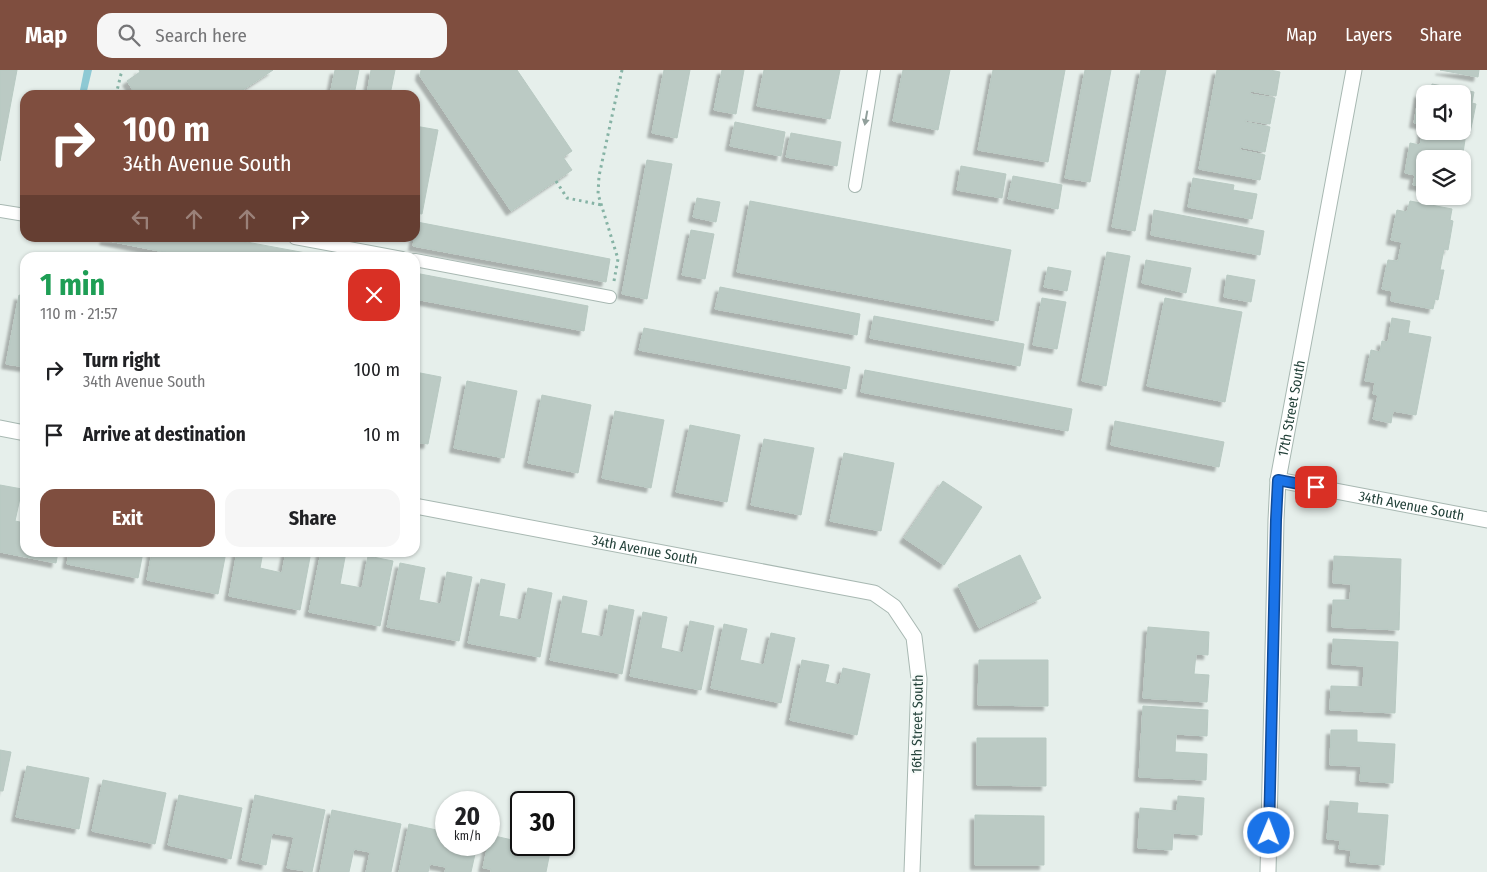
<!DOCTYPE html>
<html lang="en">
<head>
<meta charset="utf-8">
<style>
	:root { --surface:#fff; --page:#f6f6f6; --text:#202124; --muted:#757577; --accent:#7f4e3f }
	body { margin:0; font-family:"Fira Sans Condensed",sans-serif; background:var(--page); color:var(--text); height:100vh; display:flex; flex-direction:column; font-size:19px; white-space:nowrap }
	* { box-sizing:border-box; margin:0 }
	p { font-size:16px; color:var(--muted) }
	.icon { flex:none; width:28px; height:28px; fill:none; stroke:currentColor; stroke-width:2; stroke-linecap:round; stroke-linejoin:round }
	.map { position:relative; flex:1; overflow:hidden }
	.side { position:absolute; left:20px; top:182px; width:400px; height:305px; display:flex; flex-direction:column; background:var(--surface); border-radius:15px; box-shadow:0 1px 4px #0004 }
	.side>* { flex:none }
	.banner { position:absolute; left:20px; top:20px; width:400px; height:152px; border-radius:15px; box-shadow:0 1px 4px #0004; background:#7f4e3f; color:#fff; overflow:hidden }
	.tools { position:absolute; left:1416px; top:15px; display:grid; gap:10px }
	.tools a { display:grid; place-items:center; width:55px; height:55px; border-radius:10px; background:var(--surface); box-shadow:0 1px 4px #0004; font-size:25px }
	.speed { position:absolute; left:435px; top:721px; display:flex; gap:10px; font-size:25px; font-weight:700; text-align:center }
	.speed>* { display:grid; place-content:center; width:65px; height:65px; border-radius:50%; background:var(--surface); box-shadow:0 1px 4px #0004; line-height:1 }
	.speed small { font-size:12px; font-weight:400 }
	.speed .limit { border:2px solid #111; border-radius:8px; background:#fff; color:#111 }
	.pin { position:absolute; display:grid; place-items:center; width:42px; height:42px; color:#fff; margin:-21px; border-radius:10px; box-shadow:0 2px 8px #0006 }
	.me { position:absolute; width:55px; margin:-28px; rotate:1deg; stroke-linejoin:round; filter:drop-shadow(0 0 4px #0008) }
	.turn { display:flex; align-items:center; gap:18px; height:105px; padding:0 20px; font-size:22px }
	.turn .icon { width:65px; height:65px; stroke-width:2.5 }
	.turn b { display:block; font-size:35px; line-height:42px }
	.lanes { display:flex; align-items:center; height:48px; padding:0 20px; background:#0003; justify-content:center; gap:25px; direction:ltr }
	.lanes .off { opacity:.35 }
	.round { display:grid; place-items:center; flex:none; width:52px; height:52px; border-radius:15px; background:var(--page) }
	.overview { display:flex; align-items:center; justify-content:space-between; height:85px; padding:0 20px }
	h1 { font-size:30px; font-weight:700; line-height:38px; color:#1e9e55 }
	.action { display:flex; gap:10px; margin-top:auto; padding:10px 20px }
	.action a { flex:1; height:58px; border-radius:15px; background:var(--accent); color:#fff; font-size:20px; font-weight:700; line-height:58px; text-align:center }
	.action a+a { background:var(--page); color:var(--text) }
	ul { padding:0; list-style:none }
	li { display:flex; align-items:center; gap:15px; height:65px; padding:0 20px }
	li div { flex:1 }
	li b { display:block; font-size:19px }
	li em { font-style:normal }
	header { display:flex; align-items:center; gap:30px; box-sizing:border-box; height:70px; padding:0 25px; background:var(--accent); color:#fff }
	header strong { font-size:24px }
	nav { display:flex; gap:28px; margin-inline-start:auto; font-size:18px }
	.search { width:350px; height:45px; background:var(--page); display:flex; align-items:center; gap:12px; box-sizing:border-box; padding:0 18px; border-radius:15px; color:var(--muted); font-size:19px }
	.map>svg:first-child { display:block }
</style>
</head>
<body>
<header>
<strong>Map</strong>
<div class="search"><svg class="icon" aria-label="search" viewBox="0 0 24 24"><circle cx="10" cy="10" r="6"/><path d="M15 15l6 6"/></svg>Search here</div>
<nav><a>Map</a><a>Layers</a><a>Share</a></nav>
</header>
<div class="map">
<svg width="1487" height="802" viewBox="0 0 1487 802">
	<defs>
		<filter id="shadow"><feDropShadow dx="-4.5" dy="4.5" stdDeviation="1" flood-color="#0004"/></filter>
	</defs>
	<rect width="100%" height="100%" fill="#e6efeb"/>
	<path fill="#8ec9d4" d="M84 0H92L86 25H79Z"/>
	<g fill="#bbcac4" stroke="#b8c9c2" filter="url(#shadow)">
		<path d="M0 0H17L0 91Z"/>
		<path d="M139 0H273L235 25H136L127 11 140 2Z"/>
		<path d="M335 0H359L354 25H330Z"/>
		<path d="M371 0H395L390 25H367Z"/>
		<path d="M421 0H517L572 81 563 87 572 100 511 141 420 6Z"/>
		<path d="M664 0H690L677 68 652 63Z"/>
		<path d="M722 0H744L736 44 714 40Z"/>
		<path d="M764 0H840L830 49 757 36Z"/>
		<path d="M903 0H950L938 60 893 51Z"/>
		<path d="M993 0H1065L1048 92 978 80Z"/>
		<path d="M1085 0H1111L1090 112 1065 108Z"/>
		<path d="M1141 0H1166L1135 161 1112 157Z"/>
		<path d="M1217 0H1270L1280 2 1276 26 1251 21 1250 24 1275 28 1270 54 1245 50V52L1270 57 1265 82 1240 77V80L1265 85 1260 110 1199 99Z"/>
		<path d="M1440 0H1479L1478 7Z"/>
		<path d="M1432 14 1474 22 1472 33 1476 34 1470 63H1466L1463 83 1466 84 1462 104V89H1425V117L1413 115 1415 105 1405 103 1410 73 1420 75 1424 55 1414 53 1419 23 1425 24V61H1462V24H1430Z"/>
		<path d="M735 52 785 62 781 86 730 76Z"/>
		<path d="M415 56 438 60 422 144 415 143Z"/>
		<path d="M791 63 841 72 837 96 786 87Z"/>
		<path d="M647 90 672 94 647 229 622 224Z"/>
		<path d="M961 96 1006 104 1002 128 957 120Z"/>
		<path d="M1013 106 1062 115 1058 139 1008 129Z"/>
		<path d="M1193 108 1234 115 1233 120 1257 124 1252 149 1188 137Z"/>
		<path d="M697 128 720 132 716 152 693 147Z"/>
		<path d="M750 131 1011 180 998 251 737 202Z"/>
		<path d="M1410 131 1452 139 1450 150 1453 151 1448 180 1444 179 1440 200H1444L1438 230 1435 229 1433 239 1391 231 1392 221 1382 219 1388 190 1398 191 1402 172 1391 170 1397 140 1407 142Z"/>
		<path d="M1154 140 1264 161 1260 185 1151 165Z"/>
		<path d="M417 152 610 189 606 212 413 176Z"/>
		<path d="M691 160 714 164 705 209 682 205Z"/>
		<path d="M105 168H225L322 186 321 188H195L104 170Z"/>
		<path d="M1107 182 1130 186 1106 316 1082 311Z"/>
		<path d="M1146 190 1191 198 1186 223 1142 213Z"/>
		<path d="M1048 197 1071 201 1067 221 1044 217Z"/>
		<path d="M415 203 588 236 584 261 415 229Z"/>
		<path d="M1227 205 1255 210 1251 232 1224 227Z"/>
		<path d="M720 217 860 244 857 265 715 239Z"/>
		<path d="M19 225 25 227V297L6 294Z"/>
		<path d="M1042 228 1066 232 1057 279 1033 275Z"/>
		<path d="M1165 228 1242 242 1225 332 1147 316Z"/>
		<path d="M874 246 1024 274 1020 296 870 268Z"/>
		<path d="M1392 248 1410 251 1408 263 1431 267 1416 345 1393 341 1391 353 1373 349 1378 325 1373 324 1375 312 1365 311 1371 280 1380 282 1382 271 1388 272Z"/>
		<path d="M644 258 850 297 846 319 639 280Z"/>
		<path d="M865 300 1072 339 1068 361 861 322Z"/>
		<path d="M415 302 441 307 428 374 415 372Z"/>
		<path d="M467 311 517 321 504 388 454 378Z"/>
		<path d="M542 325 591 335 578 403 528 393Z"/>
		<path d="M615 341 664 350 651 418 602 408Z"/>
		<path d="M1115 351 1224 372 1219 397 1111 375Z"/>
		<path d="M690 355 740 365 727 432 676 422Z"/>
		<path d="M764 369 814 378 801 445 751 435Z"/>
		<path d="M844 383 894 393 881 461 830 451Z"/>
		<path d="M943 411 982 437 944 495 904 468Z"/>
		<path d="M0 415 22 419 15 451 25 453V482H58L56 493 0 482Z"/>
		<path d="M69 482H143L138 508 67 494Z"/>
		<path d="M152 482H179L200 487 201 482H226L218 524 147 510Z"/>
		<path d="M237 482H263L260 498 282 503 286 482H311L300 540 229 526Z"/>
		<path d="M321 482H346L340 514 362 518 368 486 393 491 380 556 309 542Z"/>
		<path d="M1020 485 1041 528 979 558 958 515Z"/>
		<path d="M1334 486 1401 489 1399 560 1332 557 1333 530H1350L1351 514 1333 513Z"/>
		<path d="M400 493 425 498 419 530 441 534 447 502 472 507 459 571 387 557Z"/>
		<path d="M481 509 505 514 499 546 521 550 528 518 552 523 540 587 468 573Z"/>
		<path d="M563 526 587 531 581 563 603 567 609 535 634 540 622 604 550 590Z"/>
		<path d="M643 542 667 547 661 578 683 583 690 551 714 556 701 620 630 606Z"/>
		<path d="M724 554 747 559 740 590 764 595 771 563 795 568 781 633 711 618Z"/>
		<path d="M1148 557 1209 562 1208 585 1196 584 1194 604 1209 605 1207 632 1143 628Z"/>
		<path d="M1333 569 1398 572 1395 643 1330 640 1331 616 1363 617 1364 596 1332 594Z"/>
		<path d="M802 590 829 595 825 612 839 615 843 598 870 604 857 665 790 650Z"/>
		<path d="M979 590H1048V636L978 635Z"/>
		<path d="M1143 636 1208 640 1207 666 1176 664 1175 682 1207 684 1206 710 1139 707Z"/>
		<path d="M1331 660H1357V672L1395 674 1393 713 1360 711 1361 696 1330 695Z"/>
		<path d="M977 668H1046V716L977 715Z"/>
		<path d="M0 680 11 682 3 721H0Z"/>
		<path d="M27 696 89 708 79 759 16 747Z"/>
		<path d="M103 710 166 723 155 774 92 761Z"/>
		<path d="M179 725 242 738 231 789 168 775Z"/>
		<path d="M255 725 325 740 312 802 287 798 294 767 272 763 266 795 242 790Z"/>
		<path d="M1178 726 1204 728 1202 765 1173 763 1172 780 1138 778 1140 738 1177 741Z"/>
		<path d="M1330 731 1358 733 1357 743 1388 745 1384 795 1350 792 1351 780 1339 779 1340 770 1327 769Z"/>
		<path d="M332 740 401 754 391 802H366L370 782 354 779 349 802H320Z"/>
		<path d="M975 745 1044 746V795H975Z"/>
		<path d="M409 754 446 762V775H477L471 802H445L446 797 430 794 428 802H399Z"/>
		<path d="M490 765 521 772V775H539L551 777 546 802H491V799L483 798Z"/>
	</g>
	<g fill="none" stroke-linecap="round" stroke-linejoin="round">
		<defs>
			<g id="lane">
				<path d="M855 116 874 0"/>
				<path d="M0 141 25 145"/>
				<path d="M295 168 402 188"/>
				<path d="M415 190 610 227"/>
			</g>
			<g id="street">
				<path d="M0 358 25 363"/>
				<path id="s1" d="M1278 410 1487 450"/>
				<path id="s2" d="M415 436 874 523 894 537 914 567 919 609 912 802"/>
				<path id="s3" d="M1268 802 1276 450 1278 410 1354 0"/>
			</g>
		</defs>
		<use href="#lane" stroke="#a8b8b2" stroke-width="14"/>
		<use href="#street" stroke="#a8b8b2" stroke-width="17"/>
		<g stroke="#86b3a5" stroke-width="3" stroke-dasharray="2.5 4" stroke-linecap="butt">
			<path d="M116 25 121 4 123 0"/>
			<path d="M556 111 567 128 602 135"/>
			<path d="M614 211 618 189 598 124 599 106 622 0"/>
		</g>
		<use href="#lane" stroke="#fff" stroke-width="12"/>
		<use href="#street" stroke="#fff" stroke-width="15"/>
	</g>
	<defs><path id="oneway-solid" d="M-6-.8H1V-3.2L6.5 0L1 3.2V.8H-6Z" transform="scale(1.25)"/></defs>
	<use fill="#92a09c" href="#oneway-solid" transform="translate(866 48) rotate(100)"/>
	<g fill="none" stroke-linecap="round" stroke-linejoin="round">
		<defs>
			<path id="route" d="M1269 763 1276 450 1278 410 1316 417"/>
		</defs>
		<use href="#route" stroke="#114b97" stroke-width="12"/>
		<use href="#route" stroke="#1a73e8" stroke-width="9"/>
	</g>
	<g text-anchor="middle" stroke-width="4" stroke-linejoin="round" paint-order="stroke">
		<g font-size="14" fill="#24423a" stroke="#f7fbf9">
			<text dy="5" stroke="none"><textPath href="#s3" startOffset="465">17th Street South</textPath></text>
			<text dy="5" stroke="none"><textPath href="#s1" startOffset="136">34th Avenue South</textPath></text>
			<text dy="5" stroke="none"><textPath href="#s2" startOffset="234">34th Avenue South</textPath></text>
			<text transform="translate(917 654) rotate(-89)" y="5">16th Street South</text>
		</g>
	</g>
</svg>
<div class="tools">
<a><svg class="icon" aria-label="sound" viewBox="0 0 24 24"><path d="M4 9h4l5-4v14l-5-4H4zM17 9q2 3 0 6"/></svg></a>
<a><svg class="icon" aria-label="layers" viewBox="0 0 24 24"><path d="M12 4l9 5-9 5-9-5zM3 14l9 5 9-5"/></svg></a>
</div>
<div class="speed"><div>20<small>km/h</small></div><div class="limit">30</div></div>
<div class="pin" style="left:1316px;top:417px;background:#d93025"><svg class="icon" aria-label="arrive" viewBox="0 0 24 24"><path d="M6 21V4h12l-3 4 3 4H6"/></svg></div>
<svg class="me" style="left:1269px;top:763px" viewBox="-20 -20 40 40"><circle r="17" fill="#1a73e8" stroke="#fff" stroke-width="3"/><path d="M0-11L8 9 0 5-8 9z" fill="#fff"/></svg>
<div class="banner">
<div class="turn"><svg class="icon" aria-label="right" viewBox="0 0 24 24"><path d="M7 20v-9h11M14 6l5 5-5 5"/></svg><div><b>100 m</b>34th Avenue South</div></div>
<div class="lanes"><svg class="icon off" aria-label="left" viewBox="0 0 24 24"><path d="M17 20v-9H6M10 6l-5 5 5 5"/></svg><svg class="icon off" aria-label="ahead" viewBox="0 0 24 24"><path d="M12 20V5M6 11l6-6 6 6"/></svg><svg class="icon off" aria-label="ahead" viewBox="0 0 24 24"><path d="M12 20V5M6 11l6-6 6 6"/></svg><svg class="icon" aria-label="right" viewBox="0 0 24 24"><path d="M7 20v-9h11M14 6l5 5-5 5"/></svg></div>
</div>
<section class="side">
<div class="overview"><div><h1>1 min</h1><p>110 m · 21:57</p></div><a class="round" style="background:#d93025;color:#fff"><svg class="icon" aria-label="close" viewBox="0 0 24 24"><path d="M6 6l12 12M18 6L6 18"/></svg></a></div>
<ul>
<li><svg class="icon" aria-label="right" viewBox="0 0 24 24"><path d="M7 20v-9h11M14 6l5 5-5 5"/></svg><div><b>Turn right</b><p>34th Avenue South</p></div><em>100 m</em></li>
<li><svg class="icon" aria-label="arrive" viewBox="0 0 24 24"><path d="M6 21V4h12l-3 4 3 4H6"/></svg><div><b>Arrive at destination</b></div><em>10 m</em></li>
</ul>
<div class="action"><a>Exit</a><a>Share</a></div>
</section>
</div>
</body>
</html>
